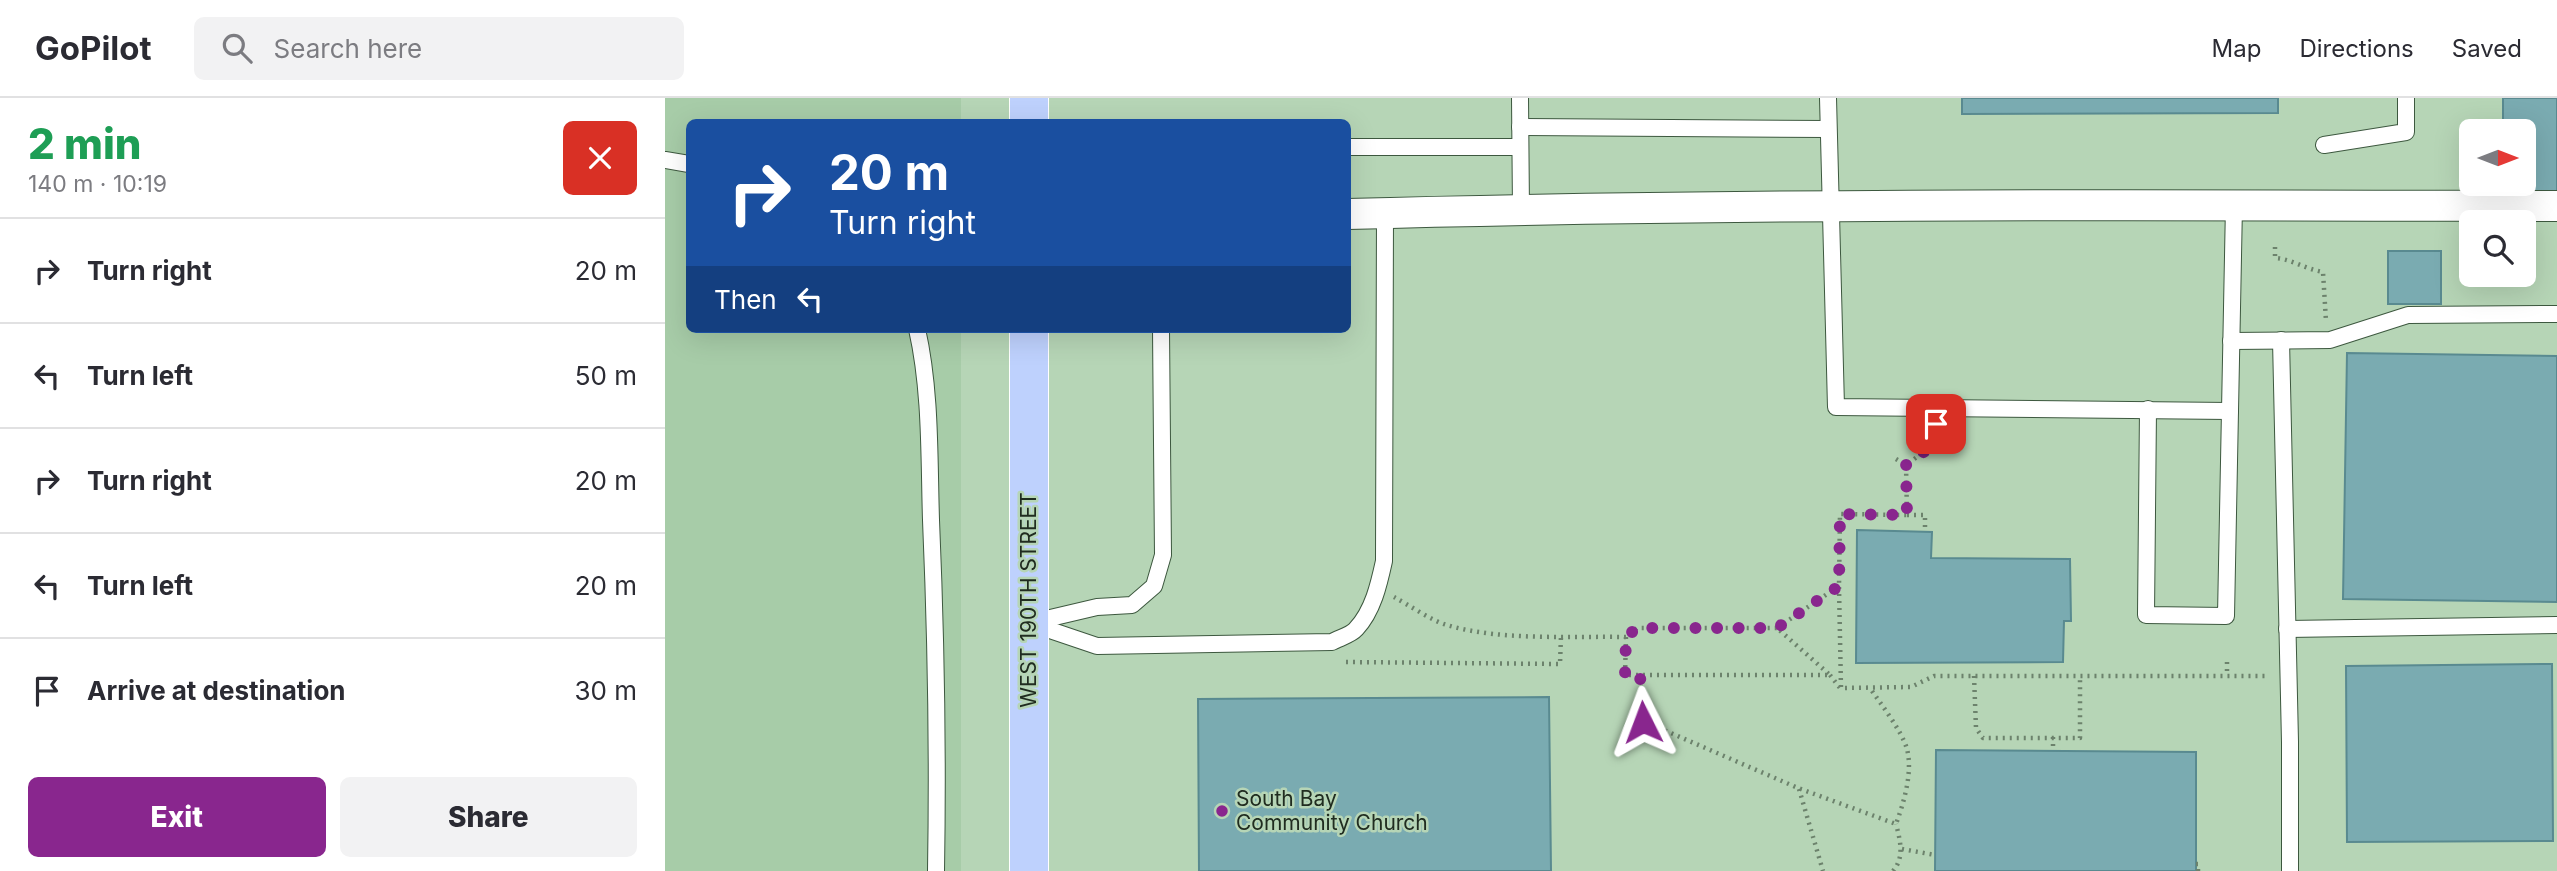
<!DOCTYPE html>
<html lang="en">
<head>
<meta charset="utf-8">
<style>
	:root { --surface:#fff; --page:#f2f2f3; --text:#2b2b33; --muted:#7c7c81; --line:#e1e1e2; --accent:#89268e }
	body { margin:0; font-family:Inter,sans-serif; background:var(--page); color:var(--text); height:100vh; display:flex; flex-direction:column; font-size:26px; white-space:nowrap }
	* { box-sizing:border-box; margin:0 }
	p { font-size:23px; color:var(--muted) }
	.icon { flex:none; width:38px; height:38px; fill:none; stroke:currentColor; stroke-width:2; stroke-linecap:round; stroke-linejoin:round }
	.map { position:relative; flex:1; overflow:hidden }
	.details { display:flex; flex-direction:column; background:var(--surface); width:665px }
	.details>* { flex:none }
	.top-card { position:absolute; left:21px; top:21px; width:665px; height:214px; border-radius:10px; box-shadow:0 7px 28px #0002; background:#1a4fa0; color:#fff; overflow:hidden }
	.needle { width:46px; rotate:90deg }
	.buttons { position:absolute; left:1794px; top:21px; display:grid; gap:14px }
	.buttons a { display:grid; place-items:center; width:77px; height:77px; border-radius:10px; background:var(--surface); box-shadow:0 7px 28px #0002; font-size:35px }
	.pin { position:absolute; display:grid; place-items:center; width:60px; height:60px; color:#fff; margin:-30px; border-radius:14px; box-shadow:0 4px 10px #0006 }
	.me { position:absolute; width:77px; margin:-38px; rotate:357deg; stroke-linejoin:round; filter:drop-shadow(0 0 5px #0008) }
	.turn { display:flex; align-items:center; gap:24px; height:147px; padding:0 28px; font-size:32px }
	.turn .icon { width:91px; height:91px; stroke-width:2.5 }
	.turn b { display:block; font-size:49px; line-height:60px }
	.then { display:flex; align-items:center; height:66px; padding:0 28px; background:#0003; gap:14px; font-size:26px }
	.round { display:grid; place-items:center; flex:none; width:74px; height:74px; border-radius:10px; background:var(--page) }
	.summary { display:flex; align-items:center; justify-content:space-between; height:119px; padding:0 28px }
	h1 { font-size:42px; font-weight:800; line-height:52px; color:#1e9e55 }
	.primary-button { display:flex; gap:14px; margin-top:auto; padding:14px 28px }
	.primary-button a { flex:1; height:80px; border-radius:10px; background:var(--accent); color:#fff; font-size:28px; font-weight:800; line-height:80px; text-align:center }
	.primary-button a+a { background:var(--page); color:var(--text) }
	ul { padding:0; list-style:none }
	li { display:flex; align-items:center; gap:21px; height:105px; padding:0 28px; border-top:2px solid var(--line) }
	li div { flex:1 }
	li b { display:block; font-size:26px }
	li em { font-style:normal }
	header { display:flex; align-items:center; gap:42px; box-sizing:border-box; height:98px; padding:0 35px; background:var(--surface); border-bottom:2px solid var(--line) }
	header strong { font-size:33px }
	nav { display:flex; gap:38px; margin-inline-start:auto; font-size:24px }
	.search { width:490px; height:63px; background:var(--page); display:flex; align-items:center; gap:18px; box-sizing:border-box; padding:0 24px; border-radius:10px; color:var(--muted); font-size:26px }
	main { display:flex; flex:1; min-height:0 }
	.map>svg:first-child { display:block }
</style>
</head>
<body>
<header>
<strong>GoPilot</strong>
<div class="search"><svg class="icon" aria-label="search" viewBox="0 0 24 24"><circle cx="10" cy="10" r="6"/><path d="M15 15l6 6"/></svg>Search here</div>
<nav><a>Map</a><a>Directions</a><a>Saved</a></nav>
</header>
<main>
<section class="details">
<div class="summary"><div><h1>2 min</h1><p>140 m · 10:19</p></div><a class="round" style="background:#d93025;color:#fff"><svg class="icon" aria-label="close" viewBox="0 0 24 24"><path d="M6 6l12 12M18 6L6 18"/></svg></a></div>
<ul>
<li><svg class="icon" aria-label="right" viewBox="0 0 24 24"><path d="M7 20v-9h11M14 6l5 5-5 5"/></svg><div><b>Turn right</b></div><em>20 m</em></li>
<li><svg class="icon" aria-label="left" viewBox="0 0 24 24"><path d="M17 20v-9H6M10 6l-5 5 5 5"/></svg><div><b>Turn left</b></div><em>50 m</em></li>
<li><svg class="icon" aria-label="right" viewBox="0 0 24 24"><path d="M7 20v-9h11M14 6l5 5-5 5"/></svg><div><b>Turn right</b></div><em>20 m</em></li>
<li><svg class="icon" aria-label="left" viewBox="0 0 24 24"><path d="M17 20v-9H6M10 6l-5 5 5 5"/></svg><div><b>Turn left</b></div><em>20 m</em></li>
<li><svg class="icon" aria-label="arrive" viewBox="0 0 24 24"><path d="M6 21V4h12l-3 4 3 4H6"/></svg><div><b>Arrive at destination</b></div><em>30 m</em></li>
</ul>
<div class="primary-button"><a>Exit</a><a>Share</a></div>
</section>
<div class="map">
<svg width="1892" height="773" viewBox="0 0 1892 773">
	<rect width="100%" height="100%" fill="#b6d5b6"/>
	<path fill="#a7cca8" d="M0 0H296V24H24V231H296V773H0Z"/>
	<g fill="#7aabb1" stroke="#598a90" stroke-width="2">
		<path d="M1297 0H1613V15L1297 16Z"/>
		<path d="M1838 0H1892V93H1838V86H1858V33H1838Z"/>
		<rect x="1723" y="153" width="53" height="53"/>
		<path d="M1682 255 1892 258V504L1678 501Z"/>
		<path d="M1192 432 1267 434 1266 460 1405 461 1406 523H1399L1398 564 1191 565Z"/>
		<path d="M1887 566 1888 743 1682 744 1681 568Z"/>
		<path d="M884 599 886 773H534L533 601Z"/>
		<path d="M1271 652 1531 654V773H1270Z"/>
	</g>
	<g fill="none" stroke-linecap="round" stroke-linejoin="round">
		<defs>
			<g id="service">
				<path d="M855 0 856 112"/>
				<path d="M1163 0 1171 309 1565 313"/>
				<path d="M855 29 1163 31"/>
				<path d="M1659 47 1741 34V0"/>
				<path d="M682 49H855"/>
				<path d="M0 62 24 66"/>
				<path d="M252 231C266 293 264 359 266 422 271 539 273 656 271 773"/>
				<path d="M1616 242 1625 644V773"/>
				<path d="M1566 243 1665 242 1743 217 1892 216"/>
				<path d="M1483 311 1481 517 1561 518 1569 107"/>
				<path d="M364 525 432 548 667 544C674 540 686 537 691 531 708 513 714 486 719 463L720 115"/>
				<path d="M364 525 432 509 467 507 489 488 498 457 496 231"/>
				<path d="M1622 531 1892 527"/>
			</g>
			<path id="minor" d="M682 116C1085 105 1489 107 1892 108"/>
			<g id="primary">
				<path d="M364 24V0"/>
				<path d="M364 231V773"/>
			</g>
		</defs>
		<use href="#service" stroke="#3d583f" stroke-width="18"/>
		<use href="#minor" stroke="#3d583f" stroke-width="32"/>
		<use href="#primary" stroke="#fff" stroke-width="40"/>
		<g stroke="#6c826c" stroke-width="4.5" stroke-dasharray="2 5" stroke-linecap="butt">
			<path d="M1610 149V160C1627 161 1640 171 1658 174L1661 223"/>
			<path d="M1231 361 1241 367"/>
			<path d="M1242 417H1260V433"/>
			<path d="M1174 489 1176 590 1246 589 1269 578H1603"/>
			<path d="M729 499C744 507 767 523 782 527 835 543 905 538 961 539L972 530H1112"/>
			<path d="M961 539 960 577H1165L1112 530 1174 488 1175 416 1242 417 1241 367 1271 345V330"/>
			<path d="M681 564 895 566 896 538"/>
			<path d="M1562 564V578"/>
			<path d="M975 577 978 623 1133 690 1231 726C1239 704 1248 674 1242 651 1237 633 1215 605 1205 590"/>
			<path d="M1165 577 1175 590"/>
			<path d="M1309 578 1311 630 1318 640H1415V578"/>
			<path d="M1388 639V653"/>
			<path d="M1134 691 1158 773"/>
			<path d="M1237 751 1270 757"/>
			<path d="M1531 766H1533V773"/>
			<path d="M1228 773C1240 759 1235 742 1231 726"/>
		</g>
		<use href="#service" stroke="#fff" stroke-width="16"/>
		<use href="#minor" stroke="#fff" stroke-width="30"/>
		<use href="#primary" stroke="#bed1fd" stroke-width="38"/>
	</g>
	<g fill="none" stroke-linecap="round" stroke-linejoin="round">
		<path stroke="#89268e" stroke-width="12" stroke-dasharray="0 21.6" d="M978 624 975 577H960L961 539 972 530H1112L1174 488 1175 416 1242 417 1241 367 1271 345V326"/>
	</g>
	<circle fill="#89268e" stroke="#b6d5b6" stroke-width="2.5" cx="557" cy="713" r="7"/>
	<g text-anchor="middle" stroke-width="5" stroke-linejoin="round" paint-order="stroke">
		<g font-size="21" fill="#202c20" stroke="#b6d5b6">
			<text transform="translate(364 502) rotate(-90)" y="7">WEST 190TH STREET</text>
		</g>
		<g font-size="21" fill="#202c20" stroke="#b6d5b6" text-anchor="start">
			<text x="571" y="708">South Bay<tspan x="571" dy="24">Community Church</tspan></text>
		</g>
	</g>
</svg>
<div class="buttons">
<a><svg class="needle" viewBox="-14 -14 28 28"><path d="M0-13l5 13h-10z" fill="#e53935"/><path d="M0 13l5-13h-10z" fill="#7c7c81"/></svg></a>
<a><svg class="icon" aria-label="search" viewBox="0 0 24 24"><circle cx="10" cy="10" r="6"/><path d="M15 15l6 6"/></svg></a>
</div>
<div class="pin" style="left:1271px;top:326px;background:#d93025"><svg class="icon" aria-label="arrive" viewBox="0 0 24 24"><path d="M6 21V4h12l-3 4 3 4H6"/></svg></div>
<svg class="me" style="left:978px;top:624px" viewBox="-20 -20 40 40"><path d="M0-17L14 15 0 8-14 15z" fill="#89268e" stroke="#fff" stroke-width="4"/></svg>
<div class="top-card">
<div class="turn"><svg class="icon" aria-label="right" viewBox="0 0 24 24"><path d="M7 20v-9h11M14 6l5 5-5 5"/></svg><div><b>20 m</b>Turn right</div></div>
<div class="then">Then<svg class="icon" aria-label="left" viewBox="0 0 24 24"><path d="M17 20v-9H6M10 6l-5 5 5 5"/></svg></div>
</div>
</div>
</main>
</body>
</html>
